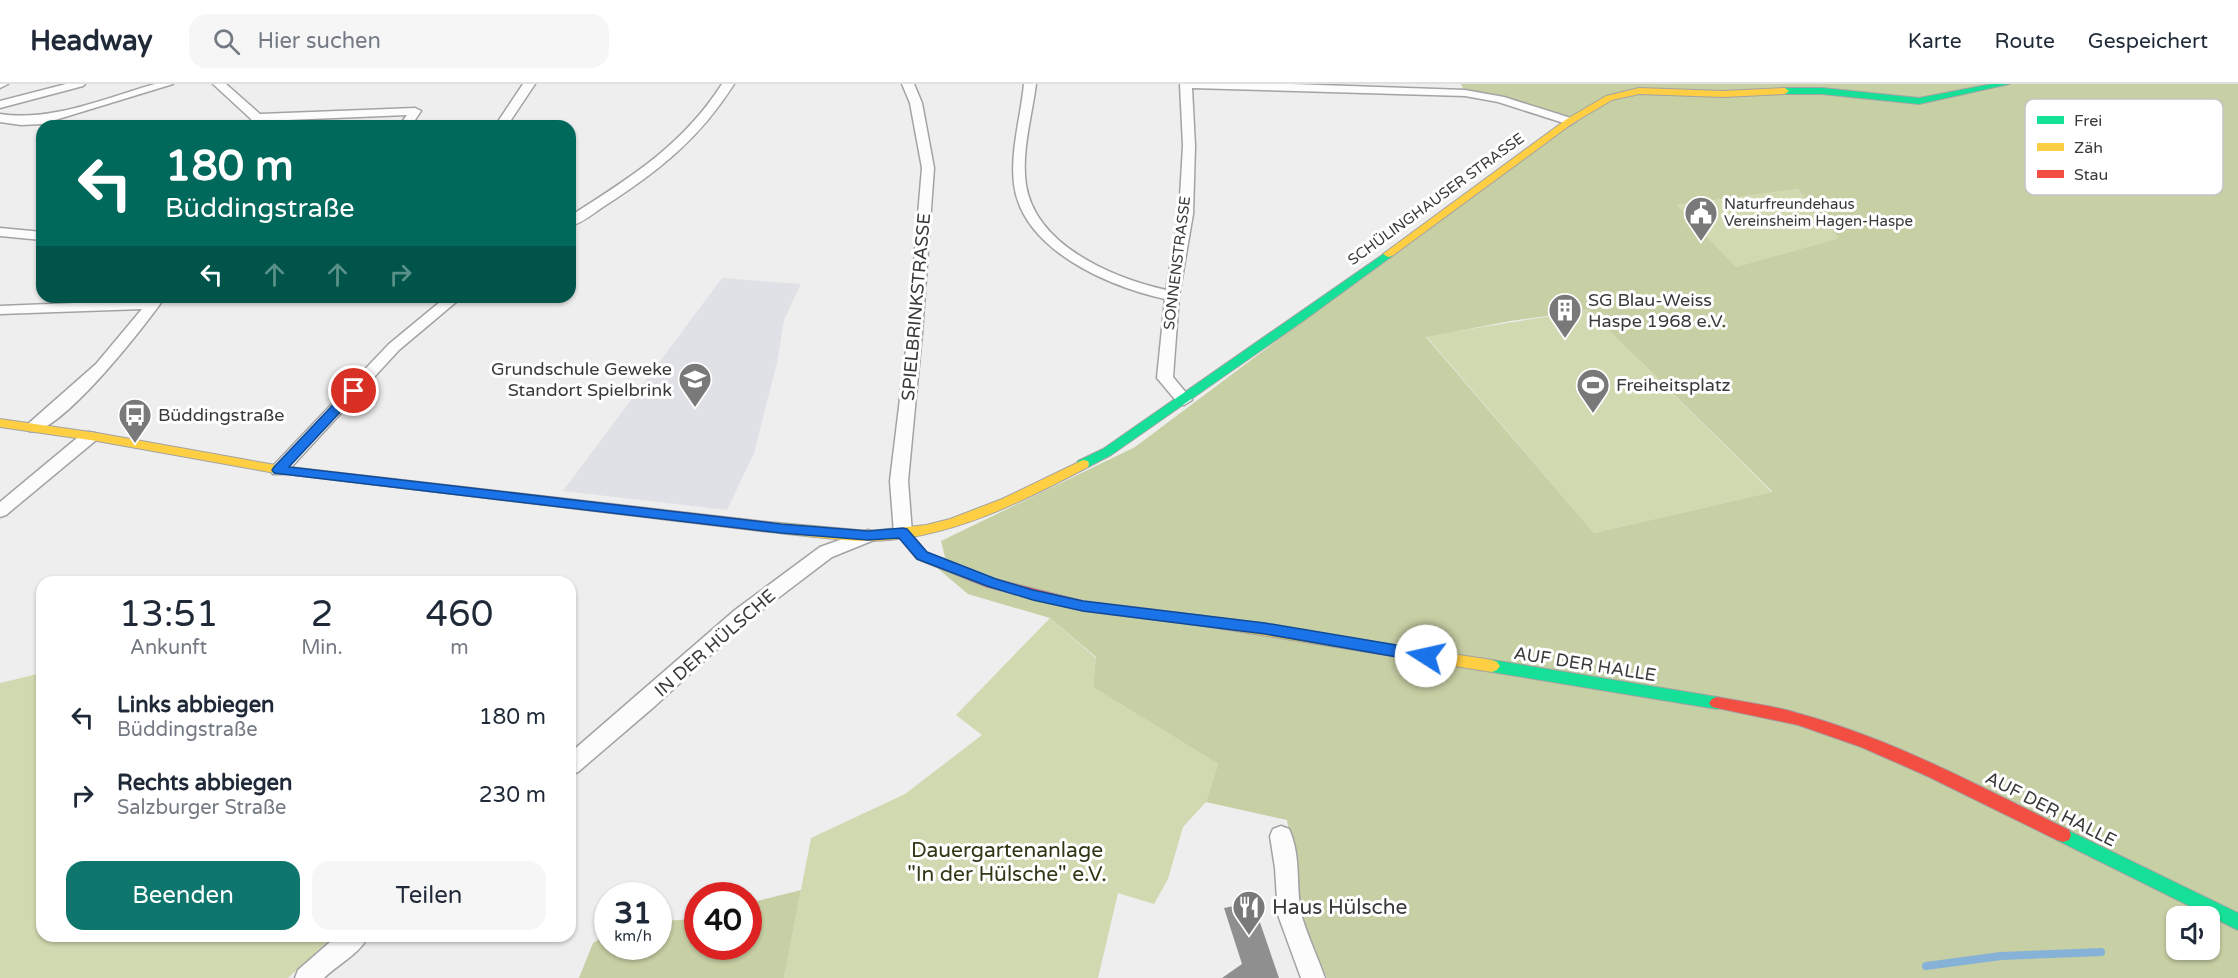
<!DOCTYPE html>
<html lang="de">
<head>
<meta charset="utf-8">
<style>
	:root { --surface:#fff; --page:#f6f6f7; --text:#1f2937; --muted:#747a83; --line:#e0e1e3; --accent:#0f766e }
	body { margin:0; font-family:"Varela Round",sans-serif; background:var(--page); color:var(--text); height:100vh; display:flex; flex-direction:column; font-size:22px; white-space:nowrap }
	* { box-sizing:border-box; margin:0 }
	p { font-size:20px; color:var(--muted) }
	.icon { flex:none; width:33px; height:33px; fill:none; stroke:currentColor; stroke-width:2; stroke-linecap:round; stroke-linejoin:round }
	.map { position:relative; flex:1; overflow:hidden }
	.panel { position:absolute; left:36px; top:492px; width:540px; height:366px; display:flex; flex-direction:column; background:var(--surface); border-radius:18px; box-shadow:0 2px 4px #0004 }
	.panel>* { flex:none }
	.banner { position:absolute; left:36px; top:36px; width:540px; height:183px; border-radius:18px; box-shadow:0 2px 4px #0004; background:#00695c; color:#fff; overflow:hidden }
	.tools { position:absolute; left:2166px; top:822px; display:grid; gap:12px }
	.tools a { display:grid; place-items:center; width:54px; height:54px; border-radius:12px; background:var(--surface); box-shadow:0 2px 4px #0004; font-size:30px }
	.speed { position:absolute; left:594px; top:798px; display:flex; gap:12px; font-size:30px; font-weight:700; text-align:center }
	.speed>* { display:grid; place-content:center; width:78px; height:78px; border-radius:50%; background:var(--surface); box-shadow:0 2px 4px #0004; line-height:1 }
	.speed small { font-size:15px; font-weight:400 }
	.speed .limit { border:9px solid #d22; background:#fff; color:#111 }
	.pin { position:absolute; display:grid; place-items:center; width:51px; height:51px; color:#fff; margin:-26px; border:3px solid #fff; border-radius:50%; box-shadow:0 2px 6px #0007 }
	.me { position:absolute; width:66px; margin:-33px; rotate:280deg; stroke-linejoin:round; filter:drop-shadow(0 0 4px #0008) }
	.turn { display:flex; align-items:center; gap:21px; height:126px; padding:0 30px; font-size:27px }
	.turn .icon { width:78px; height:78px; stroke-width:2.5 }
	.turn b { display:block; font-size:42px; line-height:51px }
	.lanes { display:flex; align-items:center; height:57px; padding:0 30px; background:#0003; justify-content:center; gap:30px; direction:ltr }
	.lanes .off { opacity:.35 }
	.eta { display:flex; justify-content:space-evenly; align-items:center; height:102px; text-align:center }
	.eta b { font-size:36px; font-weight:600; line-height:42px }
	.action { display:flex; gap:12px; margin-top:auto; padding:12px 30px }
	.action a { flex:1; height:69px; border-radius:18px; background:var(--accent); color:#fff; font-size:24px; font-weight:600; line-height:69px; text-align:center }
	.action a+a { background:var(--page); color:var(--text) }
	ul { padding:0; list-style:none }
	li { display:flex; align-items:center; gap:18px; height:78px; padding:0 30px }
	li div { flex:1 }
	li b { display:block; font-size:22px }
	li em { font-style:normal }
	header { display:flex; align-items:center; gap:36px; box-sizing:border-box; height:84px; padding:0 30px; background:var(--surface); border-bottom:2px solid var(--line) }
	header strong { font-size:28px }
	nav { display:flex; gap:33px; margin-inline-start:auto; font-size:21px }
	.search { width:420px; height:54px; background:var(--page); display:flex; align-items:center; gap:15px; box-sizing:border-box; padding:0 21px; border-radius:18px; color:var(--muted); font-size:22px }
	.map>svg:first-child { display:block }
</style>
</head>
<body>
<header>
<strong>Headway</strong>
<div class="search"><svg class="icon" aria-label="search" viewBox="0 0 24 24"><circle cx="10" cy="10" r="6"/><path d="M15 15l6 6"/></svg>Hier suchen</div>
<nav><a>Karte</a><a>Route</a><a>Gespeichert</a></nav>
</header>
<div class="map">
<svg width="2238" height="894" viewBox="0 0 2238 894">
	<rect width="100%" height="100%" fill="#eee"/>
	<path fill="#dfe1e6" d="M722 194 801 200 784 236 777 279 754 369 727 426 563 407Z"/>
	<g fill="#d1d9b0">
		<path d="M1798 105 1840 154 1736 183 1677 121Z"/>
		<path d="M1588 226 1772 408 1594 449 1426 252Z"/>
		<path d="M1050 534 1096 574 1093 603 1218 680 1206 718 1183 743 1168 795 1154 820 1118 809 1098 894H784L811 754 905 710 982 651 956 631Z"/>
		<path d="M42 589V852H334L288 894H0V599Z"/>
	</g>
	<g fill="#c7cfa4" fill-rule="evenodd">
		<path d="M1461 0H2238V894H1327L1303 838 1287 736 1206 718 1218 680 1093 603 1096 573 1050 534 968 510 936 483 945 473 941 457 1135 363 1570 37 1465 9ZM1798 105 1839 154 1736 183 1677 121ZM1588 226 1772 407V408L1594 449 1426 253 1511 237ZM2176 832H2210V866H2176Z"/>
		<path d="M801 806 784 894H579L593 859 607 851 608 862H658L659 837 697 835 698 862H748L749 819Z"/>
	</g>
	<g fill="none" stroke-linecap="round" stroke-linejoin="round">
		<path stroke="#86b2d7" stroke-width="8" d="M1926 882 2001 872 2101 868"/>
	</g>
	<path fill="#8f8f8f" d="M1253 818 1279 894H1222L1242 880 1224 824Z"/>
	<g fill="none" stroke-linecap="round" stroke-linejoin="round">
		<defs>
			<g id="street">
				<path d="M0 0H8L0 4Z"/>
				<path d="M66 0H85L83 2 0 24V17Z"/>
				<path d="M155 0H173L42 40 21 41 0 38V30C52 38 105 14 155 0Z"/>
				<path d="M213 0H226L260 30 415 24 421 27 411 42H399L407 31 263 37 264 42H252L251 35Z"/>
				<path d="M523 0H535L507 42H495Z"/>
				<path d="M722 0H734C700 54 659 87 606 121 595 128 583 139 570 142V132C630 94 683 61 722 0Z"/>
				<path d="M902 0H914L922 19 934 84 922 249 908 397 912 449 909 453 903 455 897 453 894 449 890 397 908 249 922 84 910 19Z"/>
				<path d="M1024 0H1036C1032 32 1021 68 1026 101 1036 162 1113 194 1166 206L1179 130 1183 62 1180 0H1291L1465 6 1504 13 1574 35 1576 37 1570 41 1498 18 1465 12 1192 4 1195 62 1193 130 1179 212 1173 293 1192 316 1184 321 1178 319 1157 294 1165 215C1108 202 1022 166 1014 100 1010 67 1021 32 1024 0Z"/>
				<path d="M0 144 42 148V156L0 152Z"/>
				<path d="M151 213H165C149 237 58 354 29 347L27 343 29 339 96 280 142 225 0 230V222L149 216Z"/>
				<path d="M446 213H462L399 266 285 390H273L270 386 273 382 389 260Z"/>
				<path d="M89 348 95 349 97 353 95 357 6 431 0 433V418L83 349Z"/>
				<path d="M868 446 874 448 877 452 874 456 832 473 749 536 655 622 578 688 570 691V669L735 526 820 463Z"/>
				<path d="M1281 742 1289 745C1302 773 1295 804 1302 833 1308 853 1318 874 1325 894H1301L1278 831 1275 784 1270 752 1273 745Z"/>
				<path d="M337 852H368C361 869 337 881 324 894H295L298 886Z"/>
			</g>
			<g id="fast">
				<path d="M1992 0H2009L1919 20 1822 10H1785L1781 7 1785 4H1822L1919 14Z"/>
				<path d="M1388 167 1393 170 1392 172 1303 237 1111 371 1088 383H1078L1077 380 1078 377 1103 365Z"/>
				<path d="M1492 576 1717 613 1722 615 1725 619 1722 623 1717 625 1492 588 1487 586 1484 582 1487 578Z"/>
				<path d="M2063 744 2238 829V846L2057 756 2055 751 2057 746Z"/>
			</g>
			<g id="slow">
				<path d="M1639 4 1723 7 1785 4 1789 7 1785 10 1723 13 1639 10 1612 16 1573 39 1392 172 1388 173 1383 170 1567 35 1606 12Z"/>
				<path d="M0 335 97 349 281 382 287 386 281 390 97 357 0 343Z"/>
				<path d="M1083 376 1088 377 1089 380 1088 383C1019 419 948 456 869 457 836 457 802 451 769 448L762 443 769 438 869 447 926 441 950 435 1002 415Z"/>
				<path d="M1198 531 1492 576 1497 578 1500 582 1497 586 1492 588 1198 541 1193 540 1191 536 1193 532Z"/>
			</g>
			<g id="jam">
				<path d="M281 382 769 438 776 443 769 448 276 389 275 386Z"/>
				<path d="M903 444 908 446 927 469 995 495 1083 517 1198 531 1203 532 1205 536 1203 540 1198 541 1083 527 987 503 917 475 896 449Z"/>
				<path d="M1717 613C1744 618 1771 621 1797 629 1893 655 1981 703 2069 746L2071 751 2069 756 2063 758 2057 756 1927 692 1861 663 1798 641 1712 623 1709 619 1712 615Z"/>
			</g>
		</defs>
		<use href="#street" stroke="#a3a3a3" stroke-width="3"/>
		<use href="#fast" stroke="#a3a3a3" stroke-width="2"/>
		<use href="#slow" stroke="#a3a3a3" stroke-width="2"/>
		<use href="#jam" stroke="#a3a3a3" stroke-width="2"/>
		<use href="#street" fill="#fcfcfc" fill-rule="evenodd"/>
		<use href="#fast" fill="#16e098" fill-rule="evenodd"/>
		<use href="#slow" fill="#ffcf43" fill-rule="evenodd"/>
		<use href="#jam" fill="#f24e42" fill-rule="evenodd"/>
	</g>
	<path fill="#1a73e8" stroke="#114b97" stroke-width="1.5" d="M354 303 360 307 358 309 289 383 781 440 868 447 903 444 907 445 927 468 996 495 1033 506 1083 517 1265 539 1426 566 1431 568 1434 572 1431 576 1426 578 1265 550 1083 527 1033 516 987 502 917 475 899 454 868 456 781 449 274 389 272 386 274 383 349 304Z"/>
	<defs>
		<symbol id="civic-pin" viewBox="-11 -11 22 30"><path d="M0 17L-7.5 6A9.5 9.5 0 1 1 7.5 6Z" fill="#797979" stroke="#fff"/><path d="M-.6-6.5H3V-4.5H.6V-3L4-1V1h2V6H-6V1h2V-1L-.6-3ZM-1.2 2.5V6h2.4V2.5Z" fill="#fff"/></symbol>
		<symbol id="building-pin" viewBox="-11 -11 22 30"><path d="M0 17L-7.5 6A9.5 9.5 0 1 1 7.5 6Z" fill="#797979" stroke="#fff"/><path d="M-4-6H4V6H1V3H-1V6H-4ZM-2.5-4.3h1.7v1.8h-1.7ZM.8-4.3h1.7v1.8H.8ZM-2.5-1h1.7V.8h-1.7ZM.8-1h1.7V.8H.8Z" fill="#fff"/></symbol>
		<symbol id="school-pin" viewBox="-11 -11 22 30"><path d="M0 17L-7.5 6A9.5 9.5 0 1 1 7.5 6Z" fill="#797979" stroke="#fff"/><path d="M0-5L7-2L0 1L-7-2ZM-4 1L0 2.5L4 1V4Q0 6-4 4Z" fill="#fff"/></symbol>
		<symbol id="stadium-pin" viewBox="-11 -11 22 30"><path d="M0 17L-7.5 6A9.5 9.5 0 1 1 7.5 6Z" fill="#797979" stroke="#fff"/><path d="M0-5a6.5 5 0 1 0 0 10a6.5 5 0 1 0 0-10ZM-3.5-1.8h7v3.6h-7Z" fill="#fff"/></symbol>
		<symbol id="bus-pin" viewBox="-11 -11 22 30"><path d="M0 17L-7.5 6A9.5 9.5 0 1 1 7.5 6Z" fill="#797979" stroke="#fff"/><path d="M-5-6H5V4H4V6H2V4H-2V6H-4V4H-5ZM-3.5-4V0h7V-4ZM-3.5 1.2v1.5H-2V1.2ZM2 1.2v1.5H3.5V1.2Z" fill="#fff"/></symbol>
		<symbol id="restaurant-pin" viewBox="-11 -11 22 30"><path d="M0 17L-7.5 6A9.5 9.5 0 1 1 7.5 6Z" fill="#797979" stroke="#fff"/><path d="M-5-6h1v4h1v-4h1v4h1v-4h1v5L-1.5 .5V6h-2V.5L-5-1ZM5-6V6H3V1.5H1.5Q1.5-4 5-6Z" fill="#fff"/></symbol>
	</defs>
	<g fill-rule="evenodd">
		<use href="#civic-pin" x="1682" y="110" width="38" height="52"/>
		<use href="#building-pin" x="1546" y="207" width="38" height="52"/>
		<use href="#school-pin" x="676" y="276" width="38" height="52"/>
		<use href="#stadium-pin" x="1574" y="282" width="38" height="52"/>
		<use href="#bus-pin" x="116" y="312" width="38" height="52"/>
		<use href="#restaurant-pin" x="1230" y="804" width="38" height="52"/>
	</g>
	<g text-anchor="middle" stroke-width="6" stroke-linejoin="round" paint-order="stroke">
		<g font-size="15" fill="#3a3a3a" stroke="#fff">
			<text transform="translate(1436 115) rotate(-36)" y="5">SCHÜLINGHAUSER STRASSE</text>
			<text transform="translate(1177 179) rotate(-83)" y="5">SONNENSTRASSE</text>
		</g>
		<g font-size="15" fill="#3a3a3a" stroke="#fff" text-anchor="start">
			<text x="1724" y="125">Naturfreundehaus<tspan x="1724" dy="17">Vereinsheim Hagen-Haspe</tspan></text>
		</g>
		<g font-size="18" fill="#3a3a3a" stroke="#fff" text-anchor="start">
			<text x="1588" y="222">SG Blau-Weiss<tspan x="1588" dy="21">Haspe 1968 e.V.</tspan></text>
			<text x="672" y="291" text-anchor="end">Grundschule Geweke<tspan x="672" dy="21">Standort Spielbrink</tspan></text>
			<text x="1616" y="307">Freiheitsplatz</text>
			<text x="158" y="337">Büddingstraße</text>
		</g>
		<g font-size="18" fill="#3a3a3a" stroke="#fff">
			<text transform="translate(916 223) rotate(-85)" y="6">SPIELBRINKSTRASSE</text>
			<text transform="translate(715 559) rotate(-41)" y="6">IN DER HÜLSCHE</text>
			<text transform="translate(1585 580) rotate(9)" y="6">AUF DER HALLE</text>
			<text transform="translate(2051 725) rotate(27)" y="6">AUF DER HALLE</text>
		</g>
		<g font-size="21" fill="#313615" stroke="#fff">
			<text x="1007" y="773">Dauergartenanlage<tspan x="1007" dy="24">"In der Hülsche" e.V.</tspan></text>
		</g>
		<g font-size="21" fill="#3a3a3a" stroke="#fff" text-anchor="start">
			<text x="1272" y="830">Haus Hülsche</text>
		</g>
	</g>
	<rect x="2025" y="15" width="198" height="96" rx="9" fill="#fff" stroke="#c4c4c4" stroke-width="1.5"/>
	<rect x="2037" y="32" width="27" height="8" fill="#16e098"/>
	<rect x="2037" y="59" width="27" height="8" fill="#ffcf43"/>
	<rect x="2037" y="86" width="27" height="8" fill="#f24e42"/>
	<g font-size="16" fill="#3a3a3a">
		<text x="2074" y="42">Frei</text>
		<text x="2074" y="69">Zäh</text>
		<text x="2074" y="96">Stau</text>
	</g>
</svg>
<div class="tools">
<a><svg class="icon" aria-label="sound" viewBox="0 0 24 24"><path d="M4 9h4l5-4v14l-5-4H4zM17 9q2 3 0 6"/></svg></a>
</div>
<div class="speed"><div>31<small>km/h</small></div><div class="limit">40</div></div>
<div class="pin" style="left:354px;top:307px;background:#d93025"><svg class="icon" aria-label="arrive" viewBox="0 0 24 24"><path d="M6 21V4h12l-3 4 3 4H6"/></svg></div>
<svg class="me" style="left:1426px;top:572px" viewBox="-20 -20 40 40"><circle r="19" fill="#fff"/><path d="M0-13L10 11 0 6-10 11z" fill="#1a73e8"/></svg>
<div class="banner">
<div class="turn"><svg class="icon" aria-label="left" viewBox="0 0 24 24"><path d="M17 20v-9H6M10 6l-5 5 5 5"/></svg><div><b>180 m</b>Büddingstraße</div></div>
<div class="lanes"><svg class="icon" aria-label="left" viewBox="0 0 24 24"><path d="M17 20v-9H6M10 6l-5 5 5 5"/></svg><svg class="icon off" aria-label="ahead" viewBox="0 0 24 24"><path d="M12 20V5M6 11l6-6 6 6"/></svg><svg class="icon off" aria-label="ahead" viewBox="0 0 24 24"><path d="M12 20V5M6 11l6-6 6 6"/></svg><svg class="icon off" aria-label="right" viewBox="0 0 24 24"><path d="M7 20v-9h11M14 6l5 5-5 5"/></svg></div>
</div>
<section class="panel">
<div class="eta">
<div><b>13:51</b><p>Ankunft</p></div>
<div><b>2</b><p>Min.</p></div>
<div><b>460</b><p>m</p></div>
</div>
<ul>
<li><svg class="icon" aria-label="left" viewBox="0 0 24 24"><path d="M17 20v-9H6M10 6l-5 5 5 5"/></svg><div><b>Links abbiegen</b><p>Büddingstraße</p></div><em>180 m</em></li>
<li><svg class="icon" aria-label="right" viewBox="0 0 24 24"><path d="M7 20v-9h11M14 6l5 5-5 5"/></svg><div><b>Rechts abbiegen</b><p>Salzburger Straße</p></div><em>230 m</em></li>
</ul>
<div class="action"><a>Beenden</a><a>Teilen</a></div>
</section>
</div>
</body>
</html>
